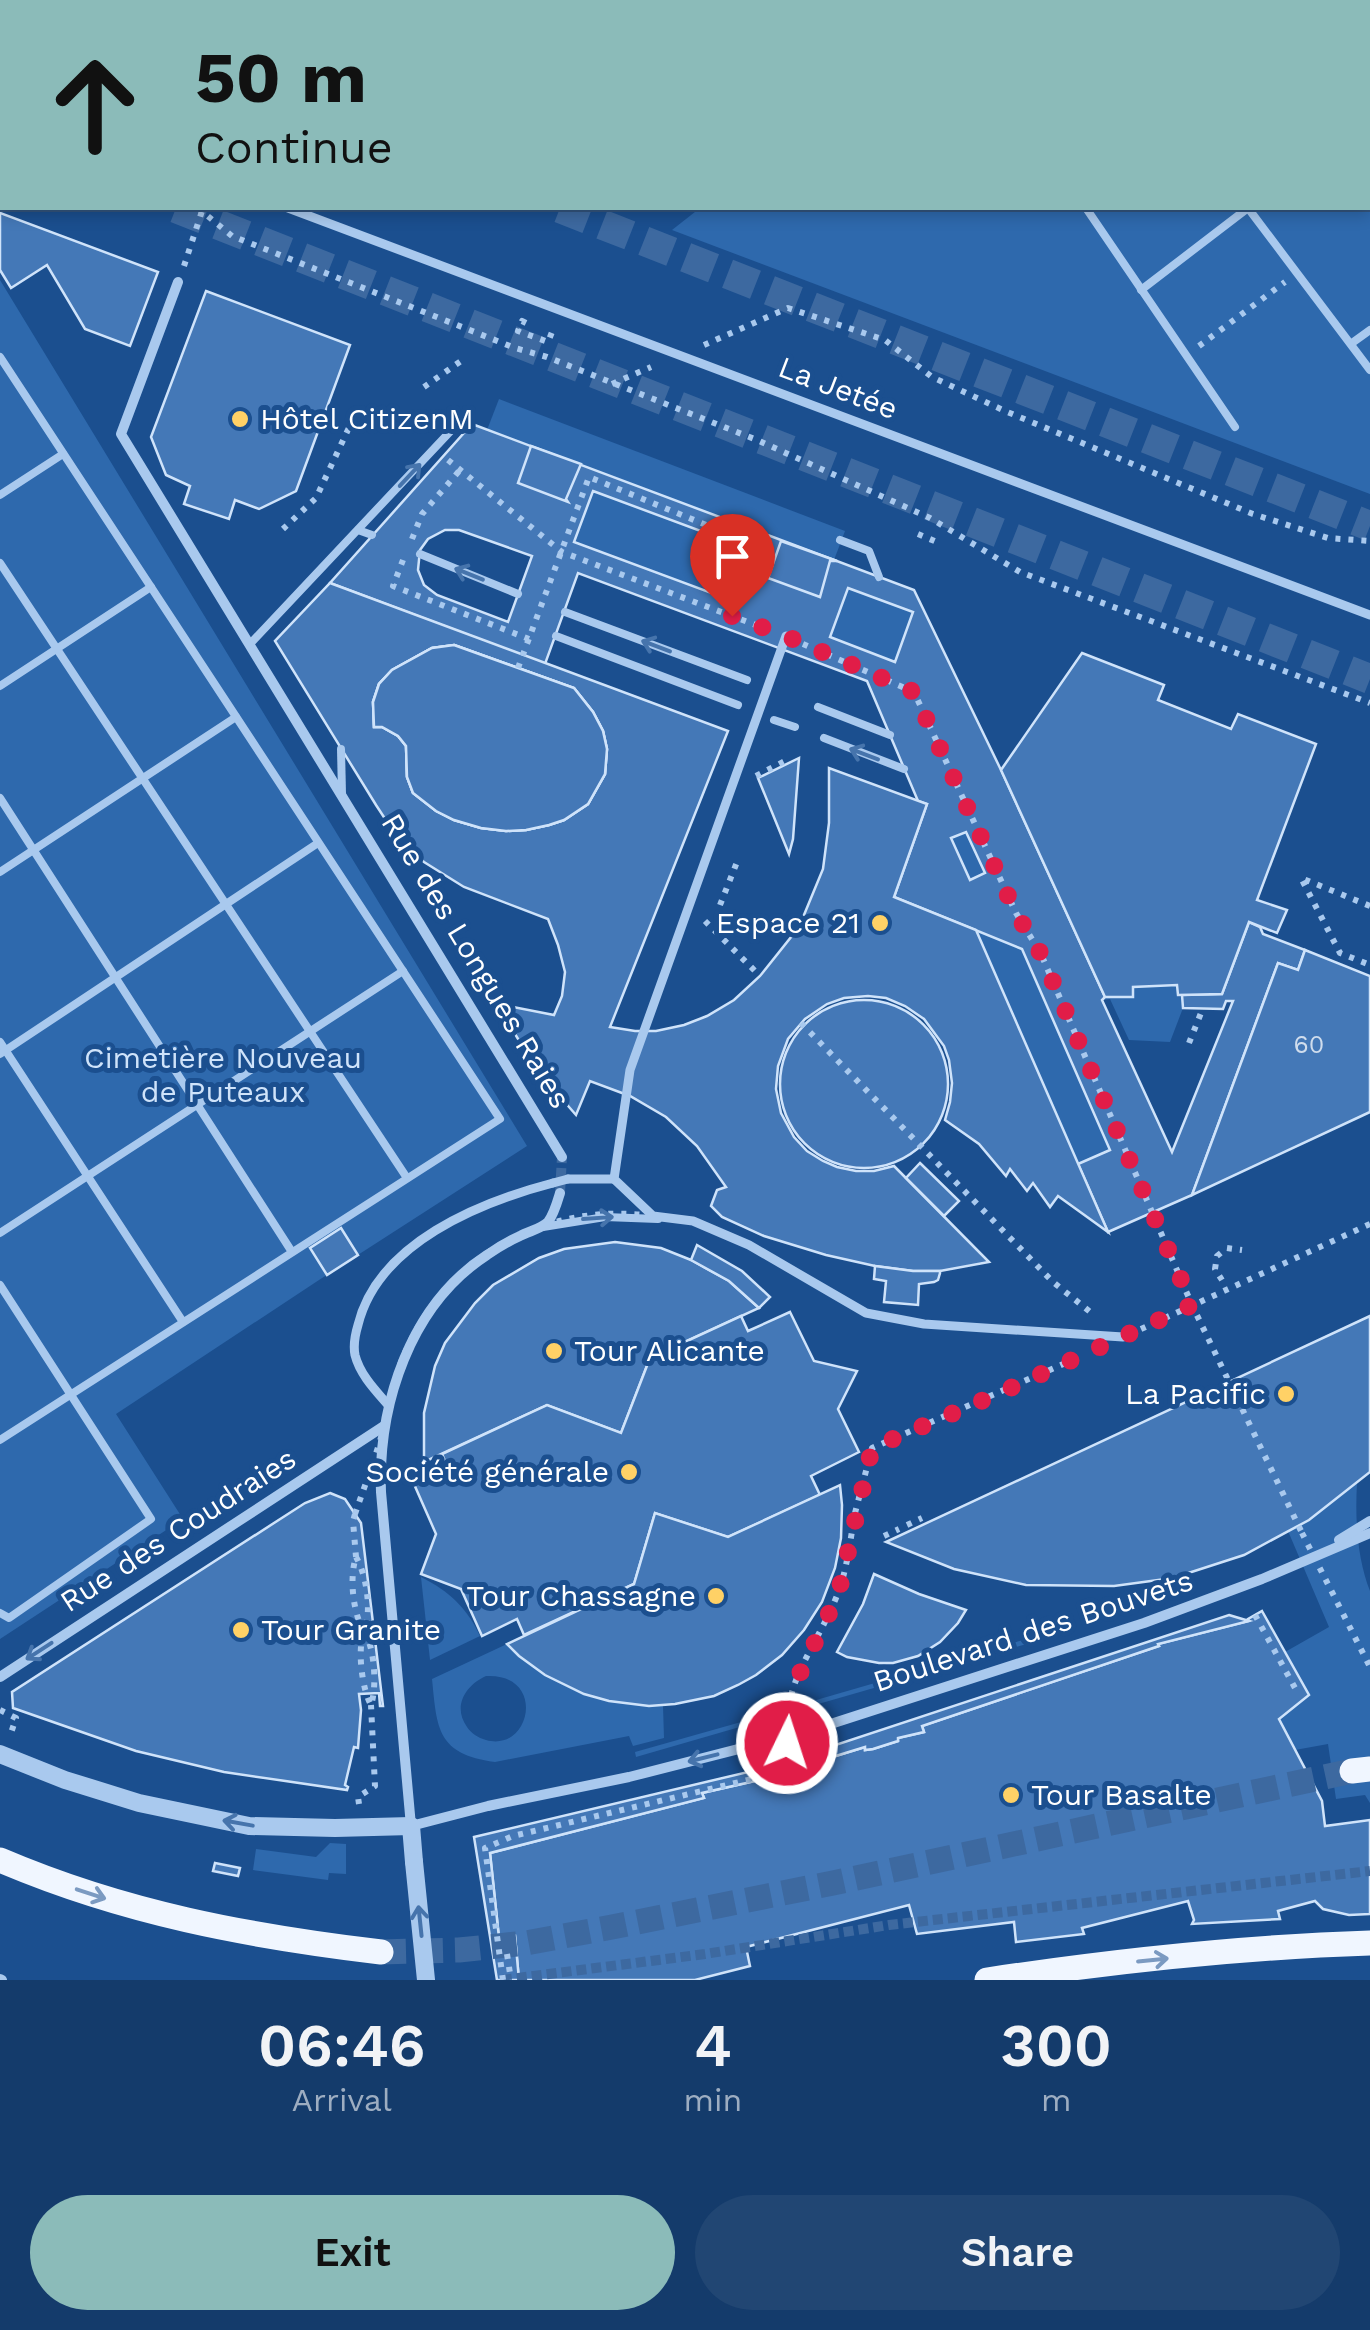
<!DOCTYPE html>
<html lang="en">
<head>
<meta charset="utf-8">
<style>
	:root { --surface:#143b6b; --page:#214673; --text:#f1f3f6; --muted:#9dadc1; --line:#33557e; --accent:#8bbbb9 }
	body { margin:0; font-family:"Work Sans",sans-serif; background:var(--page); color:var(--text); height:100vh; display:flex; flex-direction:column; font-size:38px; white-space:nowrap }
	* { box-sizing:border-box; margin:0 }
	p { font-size:32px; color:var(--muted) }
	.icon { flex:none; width:55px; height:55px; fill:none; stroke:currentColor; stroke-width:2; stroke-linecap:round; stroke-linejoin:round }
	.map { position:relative; height:1980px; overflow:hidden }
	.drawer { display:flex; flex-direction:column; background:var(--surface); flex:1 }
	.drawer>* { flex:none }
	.banner { position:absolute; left:0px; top:0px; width:1370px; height:210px; box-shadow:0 5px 15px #0003,0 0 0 2px var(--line); background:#8bbbb9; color:#111; overflow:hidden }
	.pin { position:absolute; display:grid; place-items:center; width:85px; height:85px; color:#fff; margin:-102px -42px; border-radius:50% 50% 50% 0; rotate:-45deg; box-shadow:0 0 10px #0007 }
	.pin .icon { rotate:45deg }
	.me { position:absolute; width:110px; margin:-55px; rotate:4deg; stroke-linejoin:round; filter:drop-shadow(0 0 8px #0008) }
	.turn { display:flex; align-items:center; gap:35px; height:210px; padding:0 30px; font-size:45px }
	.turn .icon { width:130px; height:130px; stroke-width:2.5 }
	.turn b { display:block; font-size:70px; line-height:85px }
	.eta { display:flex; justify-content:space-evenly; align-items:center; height:170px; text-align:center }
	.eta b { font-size:60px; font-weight:600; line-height:70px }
	.action { display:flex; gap:20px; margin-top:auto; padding:20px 30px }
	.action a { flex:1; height:115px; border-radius:60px; background:var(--accent); color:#111; font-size:40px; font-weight:600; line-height:115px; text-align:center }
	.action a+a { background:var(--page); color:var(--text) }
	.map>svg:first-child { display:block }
</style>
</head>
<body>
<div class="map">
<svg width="1370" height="1980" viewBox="0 0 1370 1980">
	<rect width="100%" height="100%" fill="#1b4f8f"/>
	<g fill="#2e69ad" fill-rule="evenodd">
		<path d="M581 0H1370V494L672 230 700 208H1368V2H580Z"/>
		<path d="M0 280 527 1146 319 1280 116 1414 183 1519 0 1639Z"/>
		<path d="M499 399 845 531 834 560 487 430Z"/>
		<path d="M593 491 733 543 714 594 574 542Z"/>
		<path d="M848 588 913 612 895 662 830 637Z"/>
		<path d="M966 832 985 873 970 880 951 838Z"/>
		<path d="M976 930 1022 949 1110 1150 1078 1164Z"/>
		<path d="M1177 985 1178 995H1182L1183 1008 1170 1042 1129 1040 1110 999 1102 1000 1133 987Z"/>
		<path d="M1357 1483C1355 1519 1357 1558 1370 1591V1803L1365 1795 1336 1799 1328 1744 1295 1750 1279 1719 1309 1695 1285 1652 1329 1627 1288 1531 1309 1520Z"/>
		<path d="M421 1577C449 1591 467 1608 480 1636L430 1660Z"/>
		<path d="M1071 1626 1072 1631 801 1709 799 1705Z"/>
		<path d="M507 1644C547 1685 605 1708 663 1706L664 1738 633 1746 629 1736 495 1762C437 1754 437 1729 432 1679ZM486 1676C547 1673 531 1753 486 1740 478 1738 471 1733 467 1727 452 1706 466 1685 486 1676Z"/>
		<path d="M780 1711 781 1715 636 1757 635 1752Z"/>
		<path d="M330 1843 346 1844V1874L329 1873 328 1880 253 1870 256 1849 316 1857Z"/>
	</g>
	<g fill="#4478b7" stroke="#cfe3fa" stroke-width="2.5" fill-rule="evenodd">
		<path d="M329 0H446L449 2H328Z"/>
		<path d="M0 213 158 272 130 346 85 329 47 265 11 288 0 270Z"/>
		<path d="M206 291 350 345 296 491 259 509 235 500 229 519 184 504 190 486 166 475 151 437Z"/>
		<path d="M472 424 914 590 1001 770 1105 997 1102 1000 1172 1152 1233 1001H1226L1223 1009 1183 1008 1182 995 1222 994 1249 922 1260 927 1263 934 1305 950 1298 970 1278 963 1192 1195 1108 1232 1078 1164 1110 1150 1022 949 894 897 927 804 918 801 867 681 578 573 545 664 330 583ZM593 491 733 543 714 594 574 542ZM445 530H459L532 556 508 622 437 595 424 585 418 570 420 550 428 539ZM848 588 913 612 895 662 830 637ZM966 832 985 873 970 880 951 838Z"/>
		<path d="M531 446 581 464 566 499 568 502 518 483Z"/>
		<path d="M781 541 837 561H830L820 597 768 578Z"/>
		<path d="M330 583 728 731 610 1027 635 1031H656L684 1025 707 1016 734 1000 760 976 799 927 823 869 829 823V768L927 804 894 897 976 930 1108 1232 1058 1196 1050 1207 1033 1183 1027 1191 1010 1169 1006 1176 979 1144 945 1120 950 1102 952 1083 949 1060 944 1046 924 1019 905 1006 886 998 868 996 844 998 827 1004 805 1019 788 1039 778 1066 776 1089 781 1113 794 1137 807 1151 823 1161 837 1167 856 1171H874L894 1166 989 1262 940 1271H913L875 1266 826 1255 764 1236 722 1217 711 1206 717 1190 726 1187 697 1146 666 1117 630 1096 590 1081 576 1115 536 1069 515 1034 503 1005 554 1015 562 996 565 972 558 945 548 919 464 887 424 862 410 850 393 831 376 805 275 641ZM454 645 574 688 593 712 603 731 607 749 605 774 588 804 564 820 549 825 526 830 506 831 481 828 454 820 436 811 413 793 407 777 406 746 398 736 382 727H374L373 702 379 684 392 670 432 648Z"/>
		<path d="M454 645 574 688 593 712 603 731 607 749 605 774 588 804 564 820 549 825 526 830 506 831 481 828 454 820 436 811 413 793 407 777 406 746 398 736 382 727H374L373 702 379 684 392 670 432 648Z"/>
		<path d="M454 645 574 688 593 712 603 731 607 749 605 774 588 804 564 820 549 825 526 830 506 831 481 828 454 820 436 811 413 793 407 777 406 746 398 736 382 727H374L373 702 379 684 392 670 432 648Z"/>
		<path d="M1082 653 1164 685 1158 700 1231 729 1238 714 1316 744 1257 900 1287 910 1277 933 1249 922 1222 994 1178 995 1177 985 1133 987V997H1105L1001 770Z"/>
		<path d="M799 758 793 839 789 854 758 778Z"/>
		<path d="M1305 950 1370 976V1112L1192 1195 1278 963 1298 970Z"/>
		<circle cx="864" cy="1084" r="84"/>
		<path d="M920 1163 959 1201 944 1216 906 1178Z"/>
		<path d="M341 1228 358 1255 327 1275 310 1248Z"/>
		<path d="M615 1242 661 1248 691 1260 729 1281 759 1308 650 1358 621 1433 547 1405 424 1462V1413L435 1366 445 1343 475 1303 493 1285 539 1258 564 1249Z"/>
		<path d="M697 1245 742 1271 770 1297 759 1308 729 1281 691 1260Z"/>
		<path d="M875 1266 913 1271H940V1273L938 1280 934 1282 919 1284 918 1305 884 1302 886 1281 874 1279Z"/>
		<path d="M790 1312 814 1361 857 1371 838 1409 859 1452 811 1476 820 1495 728 1537 655 1513 634 1584 524 1635 517 1619 482 1636 461 1589 421 1574 436 1534 414 1484 448 1468 442 1454 547 1405 621 1433 650 1358 741 1316 748 1331Z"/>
		<path d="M1370 1316V1472L1309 1520 1244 1555 1173 1578 1114 1586 1026 1585 954 1569 886 1542Z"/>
		<path d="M840 1485 842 1505 841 1538 835 1568 822 1602 804 1630 782 1655 756 1675 738 1685 714 1696 675 1704 649 1706 609 1701 584 1694 545 1675 519 1656 507 1644 634 1584 655 1513 728 1537Z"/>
		<path d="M330 1493 345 1499 361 1523 383 1706H380L379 1693 359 1694 361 1710 358 1748 354 1747 345 1785 348 1787 347 1790 224 1772 136 1751 13 1708 12 1692 305 1503Z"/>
		<path d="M874 1574 919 1594 966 1610 958 1623 940 1642 918 1656 893 1663H879L847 1657 837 1652 863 1604Z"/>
		<path d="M1262 1611 1309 1695 1279 1719 1322 1801 1325 1826 1370 1820V1914L1349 1915 1323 1909 1315 1901 1278 1911 1280 1919 1192 1924 1194 1920 1188 1901 1082 1928 1084 1934 1016 1942 1014 1922 917 1934 909 1905 746 1947 750 1966 695 1980H519L515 1936 499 1938 490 1853 704 1798 702 1793 777 1776V1774L865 1747V1750L873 1749 898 1741V1738L924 1732 922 1726 1159 1646 1158 1644 1249 1621 1248 1619Z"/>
		<path d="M1229 1615 1249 1621 1158 1644 1159 1646 922 1726 924 1732 898 1738V1741L873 1749 865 1750V1747L777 1774V1776L702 1793 704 1798 490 1853 499 1938 515 1936 519 1980H497L474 1837 769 1767Z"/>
		<path d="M215 1863 240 1868 238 1876 213 1871Z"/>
	</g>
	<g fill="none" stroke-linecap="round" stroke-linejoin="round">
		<g stroke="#3d69a0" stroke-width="10" stroke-dasharray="10 5" stroke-linecap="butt">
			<path d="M560 1193 562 1157"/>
			<path d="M502 1980 705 1954 889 1925 1370 1871"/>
		</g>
		<path stroke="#3d69a0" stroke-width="25" stroke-dasharray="25 12" stroke-linecap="butt" d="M381 1952 459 1950 526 1943 612 1927 833 1883 1352 1771"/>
		<g stroke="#3d69a0" stroke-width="30" stroke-dasharray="30 15" stroke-linecap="butt">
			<path d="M0 2 2 3"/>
			<path d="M0 138 2 139"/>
			<path d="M176 208 1370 679"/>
			<path d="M560 208 1370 526"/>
		</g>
		<g stroke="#a9c9ee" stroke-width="6" stroke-dasharray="5 8" stroke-linecap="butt">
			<path d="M1353 0 1355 2"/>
			<path d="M290 2 293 0"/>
			<path d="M1368 20 1370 23"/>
			<path d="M0 62 2 64"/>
			<path d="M0 81 2 82"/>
			<path d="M198 208 232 236 515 348 547 357 757 440 930 518 1020 572 1370 703"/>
			<path d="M184 266 202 211"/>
			<path d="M526 323 522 321 518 331 548 342 552 332 547 330"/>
			<path d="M704 345 788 308 885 340 932 377 1005 411 1253 514 1328 538 1370 541"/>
			<path d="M1199 346 1285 282"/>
			<path d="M612 384 651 367"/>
			<path d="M424 387 461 361"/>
			<path d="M448 460 562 552 769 630"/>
			<path d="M283 529 316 498 354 417"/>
			<path d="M918 534 939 543"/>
			<path d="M412 539 422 514 460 470"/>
			<path d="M403 560 393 586 529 639"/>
			<path d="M803 644 914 692 1016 913 1041 954 1192 1305 1302 1533"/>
			<path d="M518 668 589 477 760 547 732 616"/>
			<path d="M756 776 785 761"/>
			<path d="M720 905 737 862"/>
			<path d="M1370 906 1301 878 1340 953 1370 965"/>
			<path d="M705 921 760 976"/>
			<path d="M801 1023 1053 1282 1094 1315"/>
			<path d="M1189 1043 1203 1008"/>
			<path d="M1222 1280 1215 1269 1217 1256 1227 1248 1242 1250"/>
			<path d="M1141 1329 1370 1224"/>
			<path d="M855 1513 872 1448 1079 1357"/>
			<path d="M355 1514 353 1521 356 1557"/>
			<path d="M907 1525 922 1518"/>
			<path d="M884 1536 899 1529"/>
			<path d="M356 1557C367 1576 372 1612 364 1632 353 1613 349 1578 356 1557Z"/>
			<path d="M1255 1615 1295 1688"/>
			<path d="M364 1632C375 1647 377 1688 371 1705 362 1689 357 1649 364 1632Z"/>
			<path d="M0 1710 16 1718 11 1733"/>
			<path d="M359 1804 358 1797 375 1786 371 1705"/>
			<path d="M507 1954 511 1980"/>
			<path d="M503 1980 485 1848 513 1836 794 1769 792 1760"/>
		</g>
		<g stroke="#a9c9ee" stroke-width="8">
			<path d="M644 0 651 2"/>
			<path d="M1092 0 1094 2"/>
			<path d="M723 2 724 0"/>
			<path d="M962 2 965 0"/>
			<path d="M1245 2 1249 0"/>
			<path d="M1368 121 1370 119"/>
			<path d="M1086 208 1235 427"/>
			<path d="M1248 208 1370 370"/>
			<path d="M1141 290 1248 208"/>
			<path d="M1352 343 1370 330"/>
			<path d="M0 357 500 1119 0 1440"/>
			<path d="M0 495 63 454"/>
			<path d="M358 530 372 535"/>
			<path d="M840 540 869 551 879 577"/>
			<path d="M420 554 518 594"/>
			<path d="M0 563 407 1178"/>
			<path d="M565 612 747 680"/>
			<path d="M556 636 738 705"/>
			<path d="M250 644 461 420"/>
			<path d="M0 686 151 587"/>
			<path d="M818 707 890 735"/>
			<path d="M774 720 795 727"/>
			<path d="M824 738 904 769"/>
			<path d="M341 749 342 794"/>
			<path d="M0 798 292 1252"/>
			<path d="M0 872 236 717"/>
			<path d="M0 1042 183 1322"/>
			<path d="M0 1054 318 843"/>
			<path d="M543 1227 605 1217 658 1219"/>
			<path d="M0 1233 403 971"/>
			<path d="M0 1285 151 1519 9 1618 0 1613"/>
		</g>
		<g stroke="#a9c9ee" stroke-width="9">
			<path d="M786 636 630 1070 614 1179 653 1216 693 1221 749 1245 866 1313 924 1324 1123 1337"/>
			<path d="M568 1179H614"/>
			<path d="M389 1406C376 1391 360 1375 355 1355 353 1345 355 1335 358 1325 378 1243 480 1202 553 1183"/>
		</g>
		<g stroke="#a9c9ee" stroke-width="10">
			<path d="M178 282 121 434 562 1157"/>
			<path d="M560 1193C557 1203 554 1214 548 1222 541 1229 529 1231 520 1236 509 1241 497 1248 487 1255 410 1305 378 1404 381 1492L411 1826 488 1806 629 1777 809 1731 1144 1623 1262 1579 1370 1533"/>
			<path d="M1339 1540 1370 1521"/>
			<path d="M0 1677 384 1426"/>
			<path d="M0 1979 2 1980"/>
		</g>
		<path stroke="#a9c9ee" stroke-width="18" d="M0 1754 65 1780 139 1803 249 1826 335 1828 411 1826 414 1862"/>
		<g stroke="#f0f6ff" stroke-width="25">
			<path d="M1352 1771 1370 1769"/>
			<path d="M0 1860C124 1913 247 1936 381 1952"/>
			<path d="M987 1980C1114 1961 1242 1947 1370 1943"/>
		</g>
		<g stroke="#a9c9ee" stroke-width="6" stroke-dasharray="5 8" stroke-linecap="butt">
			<path d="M355 1514C365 1485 376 1456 384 1427 391 1399 395 1372 408 1346 452 1251 551 1202 653 1216"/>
			<path d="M1302 1533 1370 1667"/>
			<path d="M792 1760C774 1691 811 1658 836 1598 847 1572 850 1541 855 1513"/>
		</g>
		<g stroke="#a9c9ee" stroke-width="9">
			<path d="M288 208 1370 615"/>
			<path d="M553 1183 568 1179"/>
		</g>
		<path stroke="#a9c9ee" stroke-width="18" d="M414 1862 426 1980"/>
	</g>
	<defs><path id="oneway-shaft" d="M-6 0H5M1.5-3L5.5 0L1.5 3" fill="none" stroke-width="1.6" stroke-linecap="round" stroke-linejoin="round" transform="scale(2.5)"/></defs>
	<g stroke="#4674ac">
		<use href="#oneway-shaft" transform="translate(410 475) rotate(-47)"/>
		<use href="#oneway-shaft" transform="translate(469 574) rotate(-158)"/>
		<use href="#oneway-shaft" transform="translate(656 646) rotate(-159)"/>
		<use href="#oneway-shaft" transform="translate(864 754) rotate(-159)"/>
		<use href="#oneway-shaft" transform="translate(598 1218) rotate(-4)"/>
		<use href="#oneway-shaft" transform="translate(39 1651) rotate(147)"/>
		<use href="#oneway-shaft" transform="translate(703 1758) rotate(166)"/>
		<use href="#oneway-shaft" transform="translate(238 1823) rotate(-170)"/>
		<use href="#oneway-shaft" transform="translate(420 1921) rotate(-96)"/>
	</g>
	<g stroke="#7b9ac1">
		<use href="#oneway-shaft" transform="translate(91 1894) rotate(18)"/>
		<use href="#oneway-shaft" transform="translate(1153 1960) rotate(-6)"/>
	</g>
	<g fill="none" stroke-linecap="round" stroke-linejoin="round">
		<path stroke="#e11d48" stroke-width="18" stroke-dasharray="0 32.4" d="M732 616 786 636 914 692 1016 913 1041 954 1192 1305 993 1396 872 1448 838 1595 788 1698 786 1724 787 1743"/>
	</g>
	<g fill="#ffd166" stroke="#1b4f8f" stroke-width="4">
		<circle cx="240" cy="419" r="10"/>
		<circle cx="880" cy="923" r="10"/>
		<circle cx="554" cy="1351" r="10"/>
		<circle cx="1286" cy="1394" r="10"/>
		<circle cx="629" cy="1472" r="10"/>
		<circle cx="716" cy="1596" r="10"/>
		<circle cx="241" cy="1630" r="10"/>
		<circle cx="1011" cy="1795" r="10"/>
	</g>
	<g text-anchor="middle" stroke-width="10" stroke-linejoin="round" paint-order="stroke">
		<g font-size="25" fill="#d0dded">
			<text x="1309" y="1053">60</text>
		</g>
		<g font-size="30" fill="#fff" stroke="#1b4f8f">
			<text transform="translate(838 388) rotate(21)" y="10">La Jetée</text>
			<text transform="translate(476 961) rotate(59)" y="10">Rue des Longues Raies</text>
			<text transform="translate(178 1530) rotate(-33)" y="10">Rue des Coudraies</text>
			<text transform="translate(1033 1631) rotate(-18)" y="10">Boulevard des Bouvets</text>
		</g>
		<g font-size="30" fill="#fff" stroke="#1b4f8f" text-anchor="start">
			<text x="260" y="429">Hôtel CitizenM</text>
			<text x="860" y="933" text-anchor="end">Espace 21</text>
			<text x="574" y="1361">Tour Alicante</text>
			<text x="1266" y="1404" text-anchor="end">La Pacific</text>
			<text x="609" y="1482" text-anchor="end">Société générale</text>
			<text x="696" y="1606" text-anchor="end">Tour Chassagne</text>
			<text x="261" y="1640">Tour Granite</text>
			<text x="1031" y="1805">Tour Basalte</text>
		</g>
		<g font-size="30" fill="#cfe3fa" stroke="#1b4f8f">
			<text x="223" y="1068">Cimetière Nouveau<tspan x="223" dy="34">de Puteaux</tspan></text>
		</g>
	</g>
</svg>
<div class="pin" style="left:732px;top:616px;background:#d93025"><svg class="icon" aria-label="arrive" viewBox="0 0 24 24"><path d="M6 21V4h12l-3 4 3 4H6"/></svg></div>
<svg class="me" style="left:787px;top:1743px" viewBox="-20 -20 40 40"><circle r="17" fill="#e11d48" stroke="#fff" stroke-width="3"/><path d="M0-11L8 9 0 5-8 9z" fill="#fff"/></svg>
<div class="banner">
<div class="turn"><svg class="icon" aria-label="ahead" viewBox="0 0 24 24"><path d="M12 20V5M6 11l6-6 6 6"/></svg><div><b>50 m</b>Continue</div></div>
</div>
</div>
<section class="drawer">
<div class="eta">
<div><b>06:46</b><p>Arrival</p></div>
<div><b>4</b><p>min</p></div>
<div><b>300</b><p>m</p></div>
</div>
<div class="action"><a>Exit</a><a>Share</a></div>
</section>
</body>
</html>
